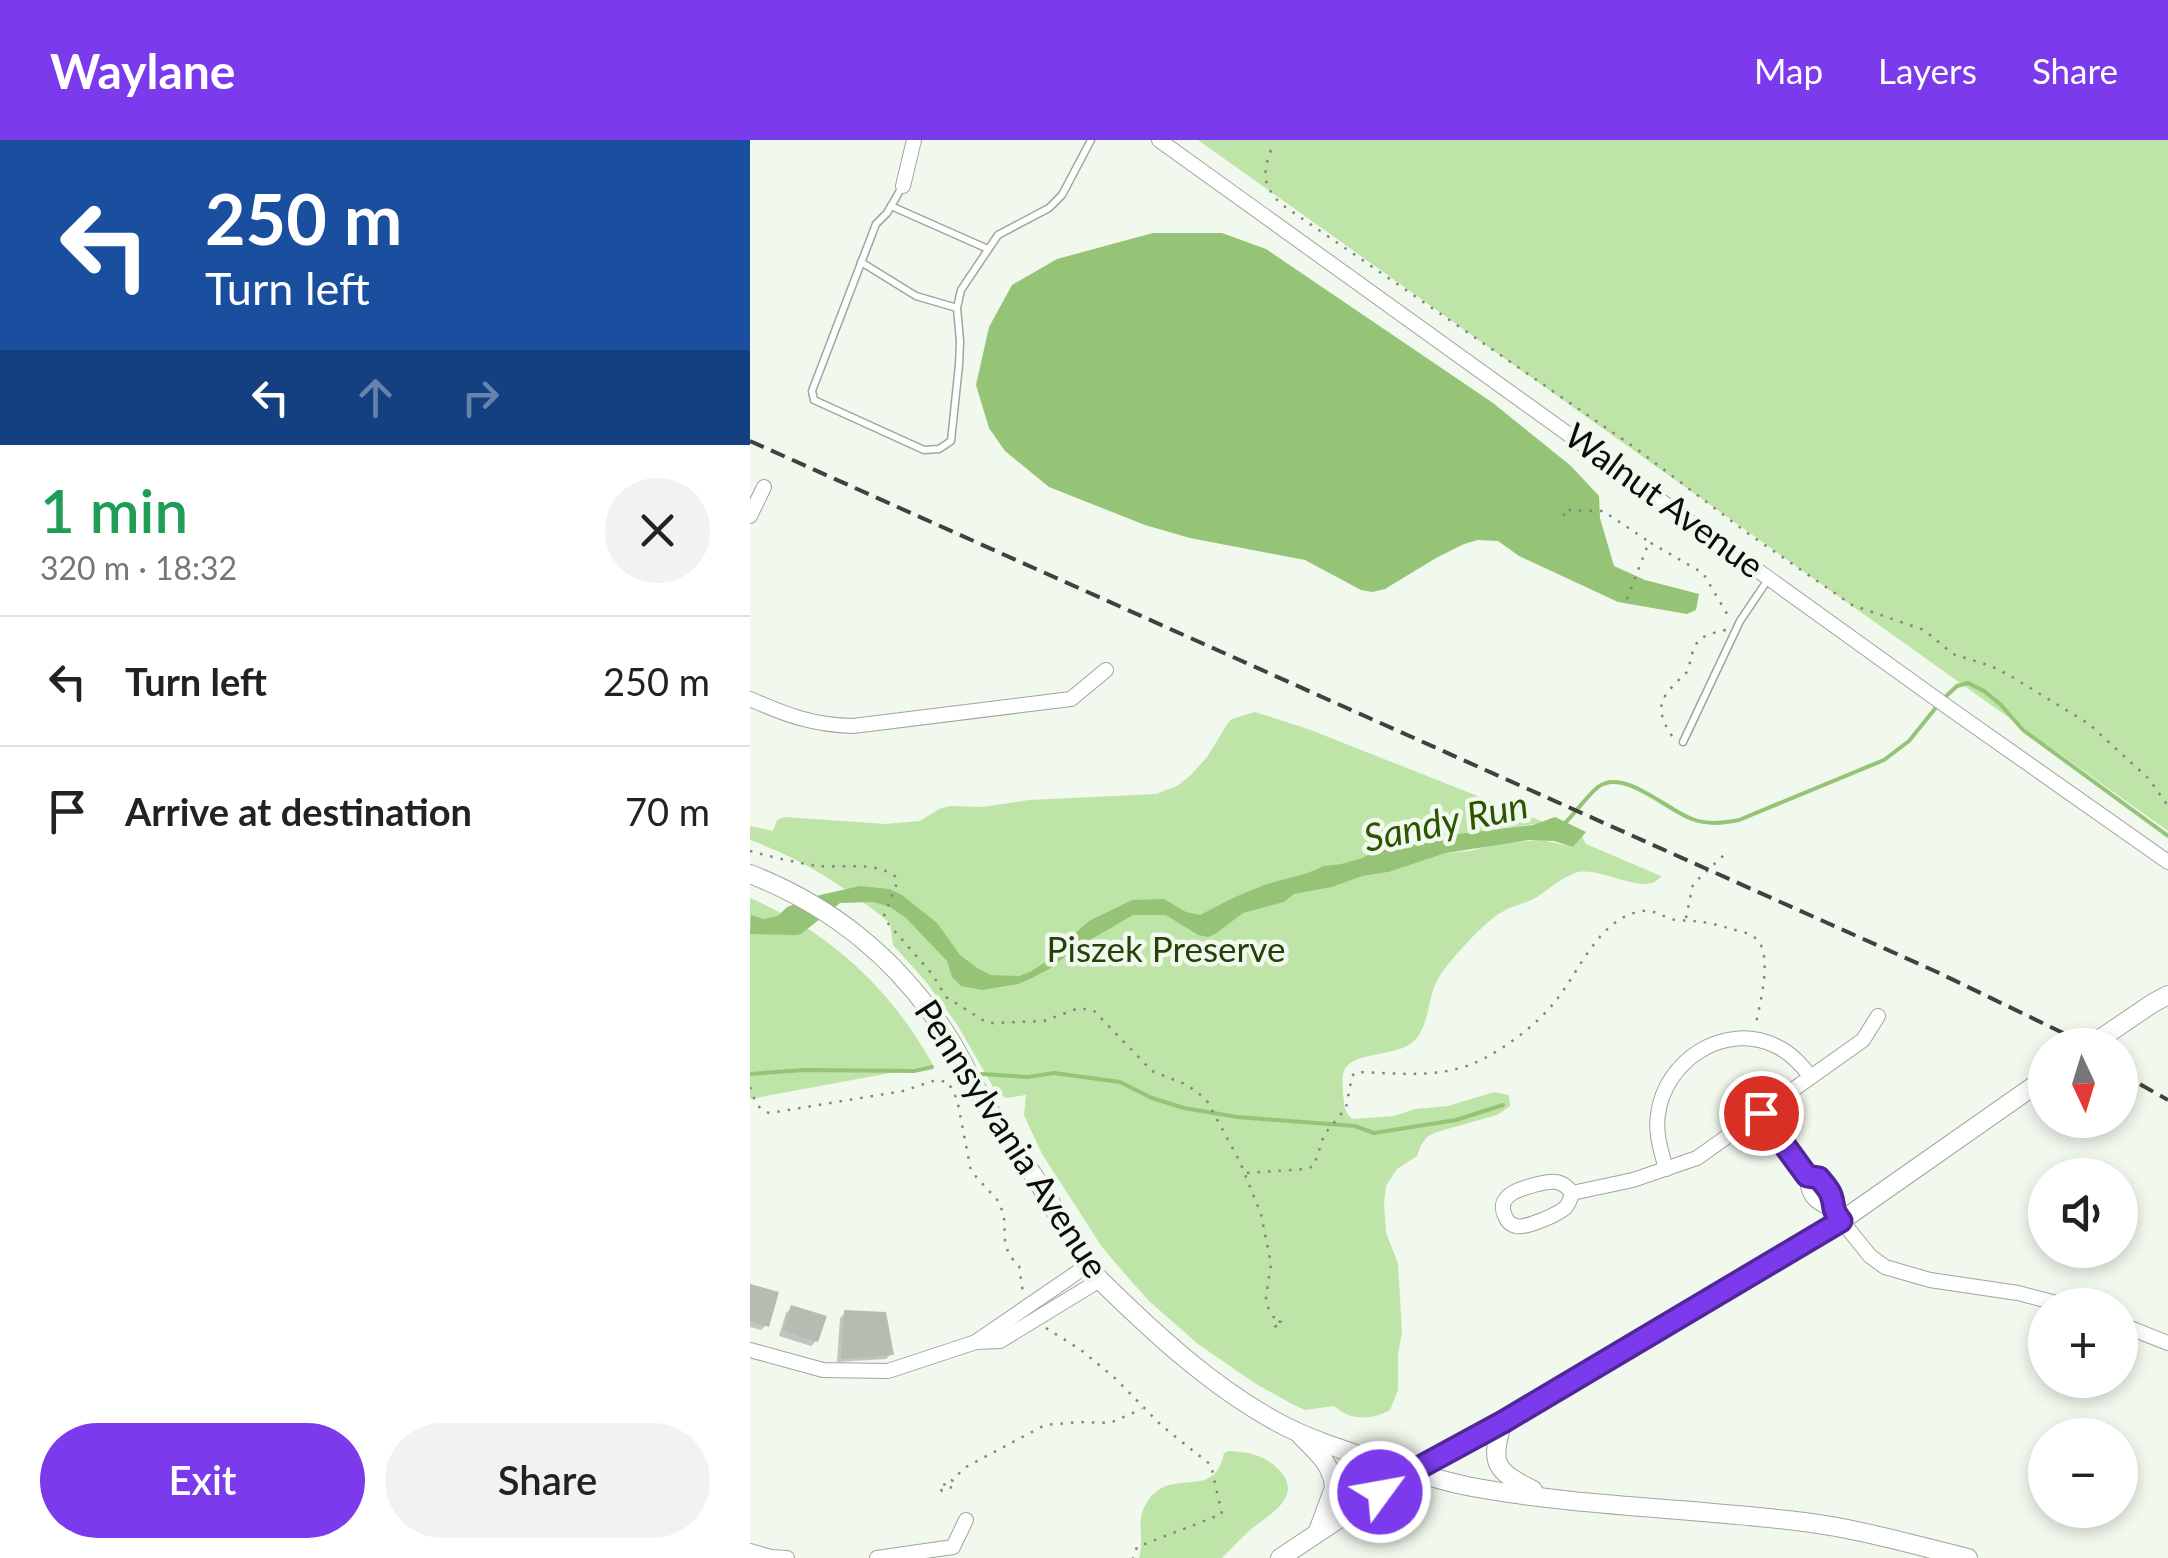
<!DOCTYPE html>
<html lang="en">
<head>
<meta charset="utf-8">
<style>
	:root { --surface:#fff; --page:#f2f2f2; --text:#222; --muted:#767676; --line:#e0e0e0; --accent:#7c3aed }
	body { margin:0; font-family:Lato,sans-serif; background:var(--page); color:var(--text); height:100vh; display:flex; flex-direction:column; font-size:38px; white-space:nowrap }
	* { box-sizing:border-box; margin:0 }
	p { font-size:32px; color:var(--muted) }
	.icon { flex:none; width:55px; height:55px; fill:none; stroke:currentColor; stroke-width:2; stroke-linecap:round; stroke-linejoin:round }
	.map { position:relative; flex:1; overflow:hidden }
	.drawer { display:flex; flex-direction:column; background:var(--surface); width:750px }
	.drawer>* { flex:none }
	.banner { background:#1a4fa0; color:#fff; overflow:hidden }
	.needle { width:65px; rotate:176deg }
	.buttons { position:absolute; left:1278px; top:888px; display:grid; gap:20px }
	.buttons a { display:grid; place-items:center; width:110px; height:110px; border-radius:50%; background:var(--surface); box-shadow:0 5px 15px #0003; font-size:50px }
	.pin { position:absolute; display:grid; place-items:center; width:85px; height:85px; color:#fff; margin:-42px; border:5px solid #fff; border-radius:50%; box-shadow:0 2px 10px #0007 }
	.me { position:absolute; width:110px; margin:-55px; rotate:58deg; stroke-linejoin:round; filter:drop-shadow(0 0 8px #0008) }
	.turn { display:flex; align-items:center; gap:35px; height:210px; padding:0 40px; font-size:45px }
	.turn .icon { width:130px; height:130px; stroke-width:2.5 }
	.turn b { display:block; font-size:70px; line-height:85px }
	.lanes { display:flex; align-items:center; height:95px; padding:0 40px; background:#0003; justify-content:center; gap:50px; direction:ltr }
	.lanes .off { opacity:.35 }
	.round { display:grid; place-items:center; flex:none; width:105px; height:105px; border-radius:52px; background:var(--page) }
	.summary { display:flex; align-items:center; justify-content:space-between; height:170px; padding:0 40px }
	h1 { font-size:60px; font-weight:600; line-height:75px; color:#1e9e55 }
	.cta { display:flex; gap:20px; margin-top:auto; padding:20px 40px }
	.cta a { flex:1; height:115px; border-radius:60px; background:var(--accent); color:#fff; font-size:40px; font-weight:600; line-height:115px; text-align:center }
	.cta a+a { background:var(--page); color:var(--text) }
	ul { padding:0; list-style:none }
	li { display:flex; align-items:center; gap:30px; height:130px; padding:0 40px; border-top:2px solid var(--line) }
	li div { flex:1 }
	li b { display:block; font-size:38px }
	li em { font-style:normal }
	header { display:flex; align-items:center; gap:60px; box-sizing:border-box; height:140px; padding:0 50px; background:var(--accent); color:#fff }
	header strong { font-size:48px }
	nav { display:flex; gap:55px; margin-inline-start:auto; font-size:35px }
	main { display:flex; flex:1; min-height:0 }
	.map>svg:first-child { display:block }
</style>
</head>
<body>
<header>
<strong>Waylane</strong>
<nav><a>Map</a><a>Layers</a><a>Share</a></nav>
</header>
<main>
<section class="drawer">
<div class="banner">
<div class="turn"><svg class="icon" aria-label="left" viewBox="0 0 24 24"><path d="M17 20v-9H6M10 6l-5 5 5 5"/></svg><div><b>250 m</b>Turn left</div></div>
<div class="lanes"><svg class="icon" aria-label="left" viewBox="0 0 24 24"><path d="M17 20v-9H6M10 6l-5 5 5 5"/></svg><svg class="icon off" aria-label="ahead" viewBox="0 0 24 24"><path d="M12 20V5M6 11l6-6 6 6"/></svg><svg class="icon off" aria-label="right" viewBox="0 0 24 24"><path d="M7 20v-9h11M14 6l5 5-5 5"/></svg></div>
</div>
<div class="summary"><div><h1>1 min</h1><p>320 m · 18:32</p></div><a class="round"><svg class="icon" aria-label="close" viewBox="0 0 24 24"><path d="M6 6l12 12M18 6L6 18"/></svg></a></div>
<ul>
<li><svg class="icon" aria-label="left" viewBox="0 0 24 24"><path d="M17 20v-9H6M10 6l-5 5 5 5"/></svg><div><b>Turn left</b></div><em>250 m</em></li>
<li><svg class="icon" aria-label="arrive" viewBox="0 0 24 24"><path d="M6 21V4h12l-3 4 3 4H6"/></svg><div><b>Arrive at destination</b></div><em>70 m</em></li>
</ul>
<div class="cta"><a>Exit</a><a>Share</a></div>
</section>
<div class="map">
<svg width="1418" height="1418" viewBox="0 0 1418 1418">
	<rect width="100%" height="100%" fill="#f1f8ed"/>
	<g fill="#bfe4a8">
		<path d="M448 0H1418V691Z"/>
		<path d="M505 572 558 589 791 681 792 683 647 703 612 718 592 724 573 726 564 730 582 747 613 736 639 732 696 713 720 711 750 703 792 700 823 707 832 696 836 704 911 736C896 759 850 724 825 733 809 739 801 748 787 757 776 764 762 765 752 772 735 781 692 827 685 845 678 862 678 887 664 901 648 917 605 911 595 929 591 935 593 945 593 952 594 963 593 971 602 979L644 976 665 969 698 966 744 952 759 955 760 966 747 975 687 992 678 996 671 1005 667 1016 647 1029 636 1046 634 1063 636 1093 648 1123 652 1192 648 1215V1250L640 1270C622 1280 600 1281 584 1266L555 1270 544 1265 506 1244 448 1204 399 1161 368 1126 352 1107 292 1014 274 975 276 955 255 958 243 947 208 886 177 843 143 805 140 783C97 748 53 719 0 700V686L23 691 27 680 35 677 135 684 170 681 189 669 200 666 232 667 279 660 406 654 427 646 441 635 457 617 478 583 482 579Z"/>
		<path d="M0 758C81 793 140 848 183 925L0 959Z"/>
		<path d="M479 1311C499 1312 515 1315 529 1330 555 1357 518 1375 500 1390 490 1399 481 1409 472 1418H389C395 1400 385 1382 396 1364 419 1323 464 1364 474 1313Z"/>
	</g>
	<g fill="#95c476">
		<path d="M403 93H472L516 109 743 263 821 326 849 356 850 378 864 426 895 440 949 454 946 470 937 474 868 462 769 416 748 401 728 400 714 404 686 418 635 449 622 452 611 450 555 420 440 398 395 385 299 347 255 311 239 288 226 245 239 187 262 145 307 119Z"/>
		<path d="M805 677 836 692 823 707 804 701 779 700 696 713 639 732 613 736 582 747 544 754 534 762 493 773 465 794 458 797 448 795 416 775H383L328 807 299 829 282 838 268 844 232 850 211 846 202 837 197 821 156 778 140 767 124 762 90 763 51 794 46 795 0 794 1 775 14 779 28 776 37 767 70 755 110 746 139 749 152 755 187 783 210 815 227 828 241 835 269 836 280 832 303 817 315 802 339 781 382 760 414 759 436 772 450 775 485 757 517 744 558 733 573 726 591 724 612 718 630 709 658 700 783 685Z"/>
	</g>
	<g fill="#0003">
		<path d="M0 1146 16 1185 11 1190 0 1187Z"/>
		<path d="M41 1168 66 1201 61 1206 29 1196 36 1173Z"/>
		<path d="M95 1173 141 1214 136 1219 87 1222 90 1178Z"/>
	</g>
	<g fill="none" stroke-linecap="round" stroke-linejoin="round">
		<g stroke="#95c476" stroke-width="4">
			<path d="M1194 558 1207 546 1218 543 1234 551 1250 564 1273 590 1418 696"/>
			<path d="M815 683C826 672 836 657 848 647 873 627 918 671 942 679 958 685 973 683 989 680L1134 620 1159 601 1188 565"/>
			<path d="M0 934 54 930 164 931 182 927"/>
			<path d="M232 934 278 937 304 933 370 942 402 958 434 968 487 977 605 986 624 993 706 980 753 965"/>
		</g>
	</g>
	<g fill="#b5bcb1">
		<path d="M0 1144 29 1152 19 1187 0 1181Z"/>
		<path d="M41 1165 77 1176 68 1202 33 1191Z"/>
		<path d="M94 1170 136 1172 144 1215 91 1219Z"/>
	</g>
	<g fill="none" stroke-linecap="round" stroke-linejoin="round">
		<defs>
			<g id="lane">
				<path d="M152 47 137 73 126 84 62 251 64 260 174 310 189 309 201 301 209 225 210 201 207 168 211 150 248 95 299 68 312 55 341 0"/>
				<path d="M141 66 238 109"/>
				<path d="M111 122 166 156 207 168"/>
				<path d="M933 602 990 481 1019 438"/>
			</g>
			<g id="street">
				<path d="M409 0 1199 568 1418 722"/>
				<path d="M153 46 164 0"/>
				<path d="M0 376 14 347"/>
				<path d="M0 559C36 575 63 585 103 586L321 559 356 530"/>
				<path d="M1011 973 1057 1036C1057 1055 1065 1063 1082 1069"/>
				<path d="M916 1029C911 1011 905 993 908 974 915 921 974 881 1026 906 1041 913 1051 924 1061 937"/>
				<path d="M1057 1036 1069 1037 1082 1056V1069L1120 1116 1135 1127 1180 1140 1268 1153 1314 1165"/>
				<path d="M822 1053C821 1057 819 1063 816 1067 809 1074 775 1089 766 1086 760 1085 757 1081 755 1076 745 1054 773 1048 788 1044 803 1040 813 1040 822 1053L883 1040 947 1018 1113 900 1128 876"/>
				<path d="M1370 1184 1418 1203"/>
				<path d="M227 1201 338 1125"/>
				<path d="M0 1210 73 1230 138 1231 226 1202 250 1201 350 1140"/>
				<path d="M0 1411 21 1417 37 1418"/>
				<path d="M127 1418 203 1407 216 1380"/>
			</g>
			<g id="secondary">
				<path d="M0 734C84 767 147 819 197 895 212 918 223 945 238 968 255 996 275 1022 293 1050 311 1080 328 1113 350 1140 404 1193 461 1246 527 1282 558 1299 593 1310 627 1321 658 1330 690 1341 722 1347 831 1367 944 1368 1054 1382 1110 1389 1164 1405 1218 1418"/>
				<path d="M1341 905 1403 863 1418 855"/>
				<path d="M753 1282C739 1323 745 1331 783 1350"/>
				<path d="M551 1296C566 1311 583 1325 584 1348L568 1391"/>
				<path d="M530 1418 661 1331 753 1282 1091 1081 1295 938"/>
			</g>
		</defs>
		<use href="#lane" stroke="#9fa69c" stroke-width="9"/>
		<use href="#street" stroke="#9fa69c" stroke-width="16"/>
		<use href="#secondary" stroke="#9fa69c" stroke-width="20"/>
		<g stroke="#81867f" stroke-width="2.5" stroke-dasharray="2.5 8" stroke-linecap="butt">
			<path d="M521 10C512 34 513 46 531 64L884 307 996 392 1102 465 1174 490 1203 514 1241 526 1259 535 1339 584 1399 639 1418 666"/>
			<path d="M814 376V370L853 371 898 401"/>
			<path d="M877 459 899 402 953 433 980 479"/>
			<path d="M922 596C900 563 915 554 938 531 944 504 944 496 976 490"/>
			<path d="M0 711C22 717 46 723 69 726 93 728 126 721 146 737L147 743 134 776 135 780 182 834 196 857 236 882 243 883 294 881 329 868 344 871 402 931 437 945 456 959 490 1022 511 1074 521 1124 516 1157 517 1166 526 1181 525 1186 530 1187 531 1182 526 1181"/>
			<path d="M936 778 943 744 974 715"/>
			<path d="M0 947C4 959 7 970 20 973L153 951 186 940 198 942 207 959 221 1031 249 1062 254 1076 255 1102 259 1115 269 1126 273 1153"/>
			<path d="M497 1033 556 1029 564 1026 574 995 596 968 602 936 606 932C650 933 692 940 733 919 758 906 786 885 804 863 829 833 848 778 892 771 903 769 911 776 921 779 928 781 936 780 944 781 956 782 969 785 981 789 990 791 1002 793 1008 801 1022 817 1010 864 1006 883"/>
			<path d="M296 1188 331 1210 366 1239 412 1286 461 1325 472 1374 387 1407 383 1418"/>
			<path d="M202 1347 192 1351 189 1346 203 1342 202 1340 216 1327 295 1285 329 1282 360 1283 392 1269"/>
		</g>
		<use href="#lane" stroke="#fff" stroke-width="6"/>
		<use href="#street" stroke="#fff" stroke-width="14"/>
		<use href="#secondary" stroke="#fff" stroke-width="18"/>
		<g stroke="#3f423d" stroke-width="4" stroke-dasharray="15 8" stroke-linecap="butt">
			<path d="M0 301 1187 832 1338 905"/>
			<path d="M1370 933 1418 960"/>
		</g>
	</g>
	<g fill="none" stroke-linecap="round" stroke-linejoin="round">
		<defs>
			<path id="route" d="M630 1352 661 1332 753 1282 1091 1081C1080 1066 1086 1069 1081 1055 1079 1049 1073 1043 1069 1038L1057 1036 1011 973"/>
		</defs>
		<use href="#route" stroke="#51269a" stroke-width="25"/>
		<use href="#route" stroke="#7c3aed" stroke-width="18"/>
	</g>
	<g text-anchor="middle" stroke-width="9" stroke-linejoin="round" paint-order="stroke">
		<g font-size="35" fill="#0a0c09" stroke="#f1f8ed">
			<text transform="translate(914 361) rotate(36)" y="12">Walnut Avenue</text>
			<text transform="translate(261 999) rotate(57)" y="12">Pennsylvania Avenue</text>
		</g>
		<g font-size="35" fill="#244109" stroke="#f1f8ed">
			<text x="416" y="822">Piszek Preserve</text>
		</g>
		<g font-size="38" font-style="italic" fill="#2c5500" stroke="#f1f8ed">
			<text transform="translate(696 682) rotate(-12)" y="13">Sandy Run</text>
		</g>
	</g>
</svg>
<div class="buttons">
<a><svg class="needle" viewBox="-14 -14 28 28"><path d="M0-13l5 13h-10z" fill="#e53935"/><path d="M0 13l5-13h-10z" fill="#767676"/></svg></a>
<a><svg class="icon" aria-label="sound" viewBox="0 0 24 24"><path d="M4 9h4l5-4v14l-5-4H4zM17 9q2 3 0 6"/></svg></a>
<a>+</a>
<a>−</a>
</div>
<div class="pin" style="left:1011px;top:973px;background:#d93025"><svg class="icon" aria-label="arrive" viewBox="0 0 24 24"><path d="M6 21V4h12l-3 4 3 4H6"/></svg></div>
<svg class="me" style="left:630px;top:1352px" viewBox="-20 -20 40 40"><circle r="17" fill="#7c3aed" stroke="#fff" stroke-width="3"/><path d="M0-11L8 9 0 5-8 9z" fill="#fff"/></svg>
</div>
</main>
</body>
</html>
